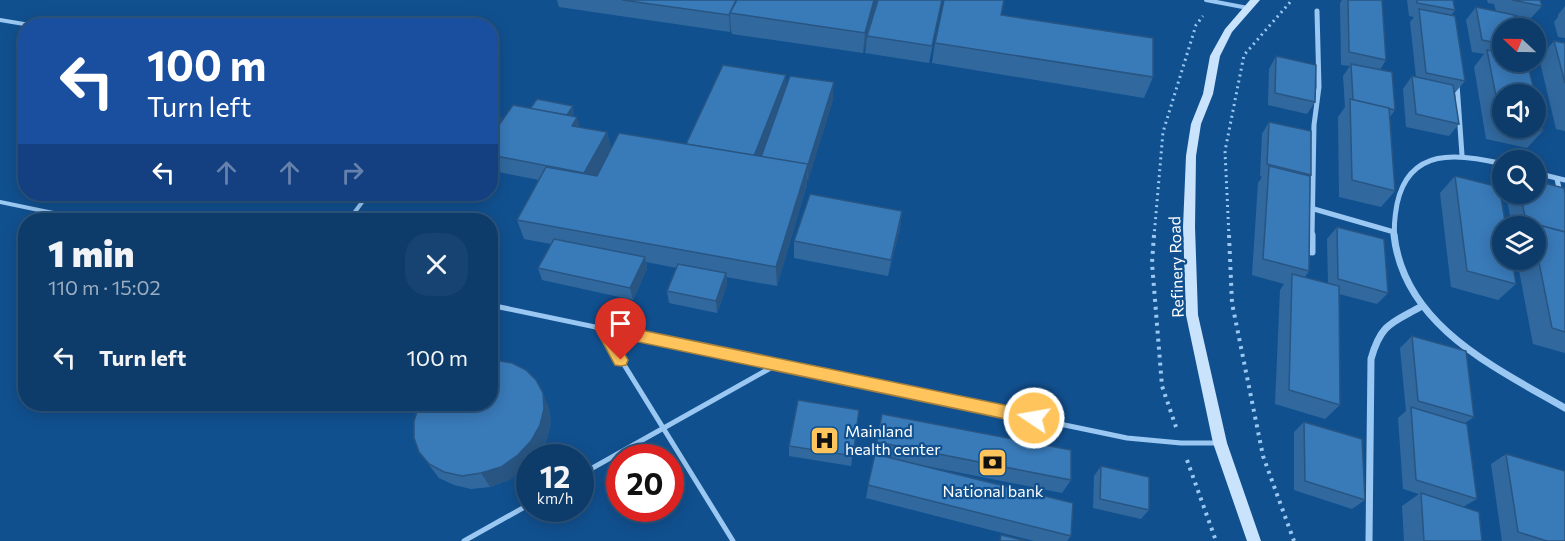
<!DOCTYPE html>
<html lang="en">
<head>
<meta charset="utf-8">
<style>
	:root { --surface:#0d3c6b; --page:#164371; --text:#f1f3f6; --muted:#9aadc1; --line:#2d567e }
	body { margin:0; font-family:Commissioner,sans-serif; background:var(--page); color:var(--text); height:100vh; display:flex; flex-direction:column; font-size:22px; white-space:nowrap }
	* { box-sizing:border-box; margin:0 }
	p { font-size:20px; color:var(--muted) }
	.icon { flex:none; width:33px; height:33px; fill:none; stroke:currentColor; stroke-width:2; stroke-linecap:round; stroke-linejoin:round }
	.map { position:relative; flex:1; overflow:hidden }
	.details { position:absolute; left:18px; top:213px; width:480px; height:198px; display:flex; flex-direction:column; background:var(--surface); border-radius:24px; box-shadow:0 3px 15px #0003,0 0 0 2px var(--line) }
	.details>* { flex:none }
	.hud { position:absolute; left:18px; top:18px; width:480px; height:183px; border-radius:24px; box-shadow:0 3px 15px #0003,0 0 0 2px var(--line); background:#1a4fa0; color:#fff; overflow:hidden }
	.needle { width:39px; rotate:292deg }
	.tools { position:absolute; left:1492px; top:18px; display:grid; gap:12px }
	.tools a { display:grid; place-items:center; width:54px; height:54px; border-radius:50%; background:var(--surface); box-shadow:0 3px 15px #0003,0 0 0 2px var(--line); font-size:30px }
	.speed { position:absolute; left:516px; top:444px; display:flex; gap:12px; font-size:30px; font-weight:700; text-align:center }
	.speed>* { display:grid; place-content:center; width:78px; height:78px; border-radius:50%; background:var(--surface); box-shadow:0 3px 15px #0003,0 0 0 2px var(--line); line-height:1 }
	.speed small { font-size:15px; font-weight:400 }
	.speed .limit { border:9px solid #d22; background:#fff; color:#111 }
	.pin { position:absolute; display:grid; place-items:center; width:51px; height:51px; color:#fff; margin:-62px -26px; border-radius:50% 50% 50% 0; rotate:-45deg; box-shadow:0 0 6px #0007 }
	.pin .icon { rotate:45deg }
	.me { position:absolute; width:66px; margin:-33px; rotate:282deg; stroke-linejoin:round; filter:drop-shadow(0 0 4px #0008) }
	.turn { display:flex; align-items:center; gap:21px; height:126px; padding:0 30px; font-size:27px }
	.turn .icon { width:78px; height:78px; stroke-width:2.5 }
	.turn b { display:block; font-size:42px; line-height:51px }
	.lanes { display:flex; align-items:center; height:57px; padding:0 30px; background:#0003; justify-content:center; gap:30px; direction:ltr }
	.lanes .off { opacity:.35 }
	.round { display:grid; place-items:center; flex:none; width:63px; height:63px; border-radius:24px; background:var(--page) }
	.overview { display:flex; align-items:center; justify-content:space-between; height:102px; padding:0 30px }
	h1 { font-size:36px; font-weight:800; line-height:45px }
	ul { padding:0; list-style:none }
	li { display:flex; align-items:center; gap:18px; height:84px; padding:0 30px }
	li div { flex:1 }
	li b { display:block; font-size:22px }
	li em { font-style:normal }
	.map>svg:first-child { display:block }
</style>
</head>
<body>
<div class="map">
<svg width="1565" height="541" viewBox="0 0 1565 541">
	<rect width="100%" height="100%" fill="#11508f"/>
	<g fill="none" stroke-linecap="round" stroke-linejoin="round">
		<g stroke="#9ac8f2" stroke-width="3" stroke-dasharray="2 4" stroke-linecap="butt">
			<path d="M1154 237 1163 132 1196 25 1203 16"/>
			<path d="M1229 237 1225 151 1244 55 1292 0"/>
		</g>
		<g stroke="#9ac8f2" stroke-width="4" stroke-dasharray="3 5" stroke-linecap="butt">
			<path d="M1154 235 1152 263 1162 386 1176 427"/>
			<path d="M1229 235 1232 303 1263 456 1294 541"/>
			<path d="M1187 460 1216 541"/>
		</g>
		<g stroke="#9ac8f2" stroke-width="4">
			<path d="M1206 0 1248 8"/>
			<path d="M0 20 36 26"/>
			<path d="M0 202 87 220"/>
			<path d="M349 220 368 194"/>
		</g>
		<g stroke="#9ac8f2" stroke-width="5">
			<path d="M490 305 1127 438 1181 443H1217"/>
			<path d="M602 329 733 541"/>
			<path d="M580 475 776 365"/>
			<path d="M464 541 530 504"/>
		</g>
		<g stroke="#9ac8f2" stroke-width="5">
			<path d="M1457 84 1462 155"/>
			<path d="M1536 173 1565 180"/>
			<path d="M1557 179 1560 193"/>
			<path d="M1314 209 1394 232"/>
			<path d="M1312 237 1314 125 1319 87 1317 11"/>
			<path d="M1395 237C1393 226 1395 215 1397 204 1409 147 1458 153 1503 164"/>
		</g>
		<g stroke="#9ac8f2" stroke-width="7">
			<path d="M1394 235C1404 326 1496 368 1565 408"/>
			<path d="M1312 252V235"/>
			<path d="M1369 541 1371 359C1381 323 1392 323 1422 306"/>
		</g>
		<path fill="#c9e3fc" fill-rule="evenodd" d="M1250 0H1260L1232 32 1220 56 1213 94 1201 124 1196 156 1195 227 1198 315 1227 443 1261 541H1247L1213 443 1186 315 1183 227 1186 156 1191 124 1203 94 1210 56 1225 29Z"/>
	</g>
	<g fill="#31699f">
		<path d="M557 0H942L929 63 865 53 867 39 863 53 732 34 731 29 730 32 559 7Z"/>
		<path d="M1342 0H1382L1386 60 1380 70 1395 110 1390 117 1395 191 1381 207 1339 197 1338 117 1345 107 1343 76 1350 66 1341 65 1340 3Z"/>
		<path d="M1407 0H1453L1455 10 1451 16 1465 81 1454 94 1459 124 1449 136 1406 127 1403 89 1412 76 1416 77 1410 22 1414 17 1409 16Z"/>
		<path d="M1487 0H1540L1542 6 1531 18 1514 15 1503 28V128H1536L1543 131 1527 148 1486 139 1474 67 1484 54 1472 52 1466 20 1476 7 1496 11 1494 4 1488 3Z"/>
		<path d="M1565 6V39V38L1558 37 1554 22 1558 17V15Z"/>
		<path d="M1001 15 1153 77 1144 98 932 63 935 43Z"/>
		<path d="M1554 41 1565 43V131L1556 129 1539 58Z"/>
		<path d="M1276 56 1315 102 1307 114 1268 105 1269 69Z"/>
		<path d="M786 75V87L833 100 807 181V185L777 286 726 277 727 285 717 313 669 303 667 291 677 268 646 262 647 269 633 300 542 280 538 268 551 244 524 239 517 220 539 180 498 172 492 158 490 160V116L501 118 502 121 530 109 574 113 572 116 580 128 607 132 611 149 686 144Z"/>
		<path d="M1269 122 1311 175 1310 176 1309 271 1305 277 1328 283 1327 239 1337 227 1388 293 1377 304 1339 294 1340 405 1325 419 1275 404 1280 290 1284 284 1252 275 1258 183 1262 177 1260 176 1262 134Z"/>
		<path d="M1455 176 1516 284 1498 300 1451 287 1440 193Z"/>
		<path d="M1565 193V353L1533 344 1517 260H1536V226H1512L1506 194Z"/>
		<path d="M902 211 900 228 888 276 794 258V241Z"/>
		<path d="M1412 336 1474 417 1465 423 1477 499 1463 507 1482 541H1404L1402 506 1419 494 1403 489 1398 418 1406 411 1400 348Z"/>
		<path d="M549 408 551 423 547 439 538 455 536 458H530V465L525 469 509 480 490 487 471 489 454 485 439 478 419 452Z"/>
		<path d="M859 410 851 466 789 456V446Z"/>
		<path d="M882 414 1071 480 1062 493 906 462 1071 536 1067 541H1034L866 498Z"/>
		<path d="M1304 422 1365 500 1352 509 1294 490V432Z"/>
		<path d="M1506 454 1565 541H1502L1491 464Z"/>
		<path d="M1101 466 1149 510 1141 519 1093 508 1094 476Z"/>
	</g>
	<g fill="#285582">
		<path d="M736 0 730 13 731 29 730 32 729 15Z"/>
		<path d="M874 0H878L863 53 865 33Z"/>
		<path d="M786 75V93L755 174 754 157Z"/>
		<path d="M834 82 833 100 808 182V165Z"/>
		<path d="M573 106 574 113 565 127 563 121Z"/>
		<path d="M577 117 582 134 572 126Z"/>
		<path d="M501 118 507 135 499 143 490 141V133Z"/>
		<path d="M607 132 611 150 589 190 584 173Z"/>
		<path d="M490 146 494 155H491L492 158 490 160Z"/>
		<path d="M808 164 807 185 777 286 776 267Z"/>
		<path d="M902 211 900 228 888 276 891 260Z"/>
		<path d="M645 257 647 269 633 300 630 288Z"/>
		<path d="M726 273 727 285 717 313 716 301Z"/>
		<path d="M543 393 549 408 551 423 547 439 538 455 536 458H530V465L525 469 509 480 490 487 481 473Z"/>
	</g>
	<g fill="#397ab9" stroke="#285582" stroke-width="1.5">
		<path d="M622 0H736L729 15Z"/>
		<path d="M737 0H874L865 33 730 13Z"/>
		<path d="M878 0H942L932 46 867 36Z"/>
		<path d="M944 0H1004L1001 15 1153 38V77L935 43Z"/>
		<path d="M1348 0H1382L1386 60 1349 52Z"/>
		<path d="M1417 0H1453L1455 10 1417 3Z"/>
		<path d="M1512 0H1540L1542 6Z"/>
		<path d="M1476 7 1514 15 1518 28H1503V44L1482 40Z"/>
		<path d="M1419 9 1455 16 1465 81 1426 73Z"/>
		<path d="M1554 41 1565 43V83Z"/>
		<path d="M1487 50 1503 53V62H1527L1535 94H1503V122H1501Z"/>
		<path d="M1276 56 1316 65 1315 102 1275 93Z"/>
		<path d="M1351 64 1392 72 1395 110 1353 100Z"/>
		<path d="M723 65 786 75 754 156 686 144Z"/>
		<path d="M790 76 834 82 808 165 761 157Z"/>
		<path d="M1412 76 1453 85 1459 124 1416 114Z"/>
		<path d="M537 99 573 106 567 115 530 109Z"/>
		<path d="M1350 99 1389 108 1395 191 1352 180Z"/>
		<path d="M1536 100 1543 131 1527 128H1536Z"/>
		<path d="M513 105 577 117 572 126 607 132 584 173 491 155 499 143 490 141V138Z"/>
		<path d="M490 116 501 118 490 133Z"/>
		<path d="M1269 122 1311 131V175L1267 164Z"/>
		<path d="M619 133 808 164 776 267 517 220 546 167 597 176Z"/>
		<path d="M1269 166 1310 176 1309 271 1263 259Z"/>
		<path d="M1455 176 1499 187 1506 226H1503V260H1512L1516 284 1467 271Z"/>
		<path d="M1536 181 1564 188 1565 193V232L1531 223 1529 225H1527L1520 194H1536Z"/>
		<path d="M810 194 902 211 891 260 794 241Z"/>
		<path d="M1531 223 1565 232V332L1552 328 1536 247V226H1532Z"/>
		<path d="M1337 227 1384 239 1388 293 1338 279Z"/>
		<path d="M554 239 645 257 630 288 538 268Z"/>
		<path d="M678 264 726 273 716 301 667 291Z"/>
		<path d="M1292 274 1339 286 1340 405 1289 390Z"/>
		<path d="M1412 336 1466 351 1474 417 1418 401Z"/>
		<path d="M495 360 512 363 526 370 536 380 543 393 544 409 540 425 531 441 518 455 501 467 481 473 462 476 444 472 429 464 419 452 414 438V421L419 405 420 404H490V361Z"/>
		<path d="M798 400 859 410 853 456 789 446Z"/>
		<path d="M1411 407 1467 424 1477 499 1416 480Z"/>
		<path d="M882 414 1071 450V480L877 442Z"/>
		<path d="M1304 422 1362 439 1365 500 1305 481Z"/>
		<path d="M875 454 1073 503 1071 536 868 485Z"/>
		<path d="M1506 454 1565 471V541H1547L1518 532Z"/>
		<path d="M1101 466 1149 477V510L1100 499Z"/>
		<path d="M1421 493 1479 512 1482 541H1424Z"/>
		<path d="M1001 535 1026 541H1000Z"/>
	</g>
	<path fill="#ffc55c" stroke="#a6803c" stroke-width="1.5" d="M602 322 1034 411 1039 413 1042 418 1039 423 1034 425 615 337 628 360 626 365 621 366 615 365 595 328 597 324Z"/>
	<defs>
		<symbol id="hospital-square" viewBox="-11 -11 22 22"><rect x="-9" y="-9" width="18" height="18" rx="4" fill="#ffc55c" stroke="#11508f"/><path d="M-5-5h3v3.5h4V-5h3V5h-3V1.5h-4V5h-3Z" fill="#111"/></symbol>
		<symbol id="bank-square" viewBox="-11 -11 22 22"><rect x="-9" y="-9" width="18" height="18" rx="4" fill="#ffc55c" stroke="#11508f"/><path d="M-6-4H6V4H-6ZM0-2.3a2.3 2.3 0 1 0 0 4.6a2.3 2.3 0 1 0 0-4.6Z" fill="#111"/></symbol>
	</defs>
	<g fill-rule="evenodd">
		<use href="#hospital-square" x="808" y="424" width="33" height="33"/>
		<use href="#bank-square" x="976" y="446" width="33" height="33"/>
	</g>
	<g text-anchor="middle" stroke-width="4.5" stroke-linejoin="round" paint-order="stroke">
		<g font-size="16" fill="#fff" stroke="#11508f">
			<text transform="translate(1176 267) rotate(-92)" y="6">Refinery Road</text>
		</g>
		<g font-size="16" fill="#fff" stroke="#11508f" text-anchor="start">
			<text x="845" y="437">Mainland<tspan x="845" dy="18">health center</tspan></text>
			<text x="993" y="497" text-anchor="middle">National bank</text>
		</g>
	</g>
</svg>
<div class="tools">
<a><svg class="needle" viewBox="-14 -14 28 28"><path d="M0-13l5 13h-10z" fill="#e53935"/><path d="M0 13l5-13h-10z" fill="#9aadc1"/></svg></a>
<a><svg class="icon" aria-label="sound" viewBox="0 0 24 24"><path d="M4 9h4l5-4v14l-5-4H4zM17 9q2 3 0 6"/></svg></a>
<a><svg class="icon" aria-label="search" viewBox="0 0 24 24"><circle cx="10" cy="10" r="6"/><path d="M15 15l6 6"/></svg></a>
<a><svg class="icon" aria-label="layers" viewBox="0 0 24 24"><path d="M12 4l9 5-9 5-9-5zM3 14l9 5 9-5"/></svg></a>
</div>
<div class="speed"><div>12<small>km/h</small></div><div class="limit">20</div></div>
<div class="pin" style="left:621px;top:360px;background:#d93025"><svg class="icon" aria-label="arrive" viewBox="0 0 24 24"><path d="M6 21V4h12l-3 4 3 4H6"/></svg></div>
<svg class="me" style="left:1034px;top:418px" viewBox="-20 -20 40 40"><circle r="17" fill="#ffc55c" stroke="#fff" stroke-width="3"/><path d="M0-11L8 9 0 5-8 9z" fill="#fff"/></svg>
<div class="hud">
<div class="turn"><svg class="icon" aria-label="left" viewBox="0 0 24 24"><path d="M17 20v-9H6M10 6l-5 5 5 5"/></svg><div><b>100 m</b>Turn left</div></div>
<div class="lanes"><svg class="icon" aria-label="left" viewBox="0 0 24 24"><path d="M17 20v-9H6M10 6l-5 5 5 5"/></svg><svg class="icon off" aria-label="ahead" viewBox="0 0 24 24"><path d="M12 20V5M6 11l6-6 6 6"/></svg><svg class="icon off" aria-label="ahead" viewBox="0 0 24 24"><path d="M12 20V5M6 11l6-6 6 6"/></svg><svg class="icon off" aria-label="right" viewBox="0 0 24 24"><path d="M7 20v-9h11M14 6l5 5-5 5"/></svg></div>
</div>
<section class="details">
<div class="overview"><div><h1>1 min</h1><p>110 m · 15:02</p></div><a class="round"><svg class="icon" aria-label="close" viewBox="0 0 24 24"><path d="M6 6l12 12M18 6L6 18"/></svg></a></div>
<ul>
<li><svg class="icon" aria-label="left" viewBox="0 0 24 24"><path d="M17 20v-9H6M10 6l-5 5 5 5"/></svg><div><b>Turn left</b></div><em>100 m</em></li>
</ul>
</section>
</div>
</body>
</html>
